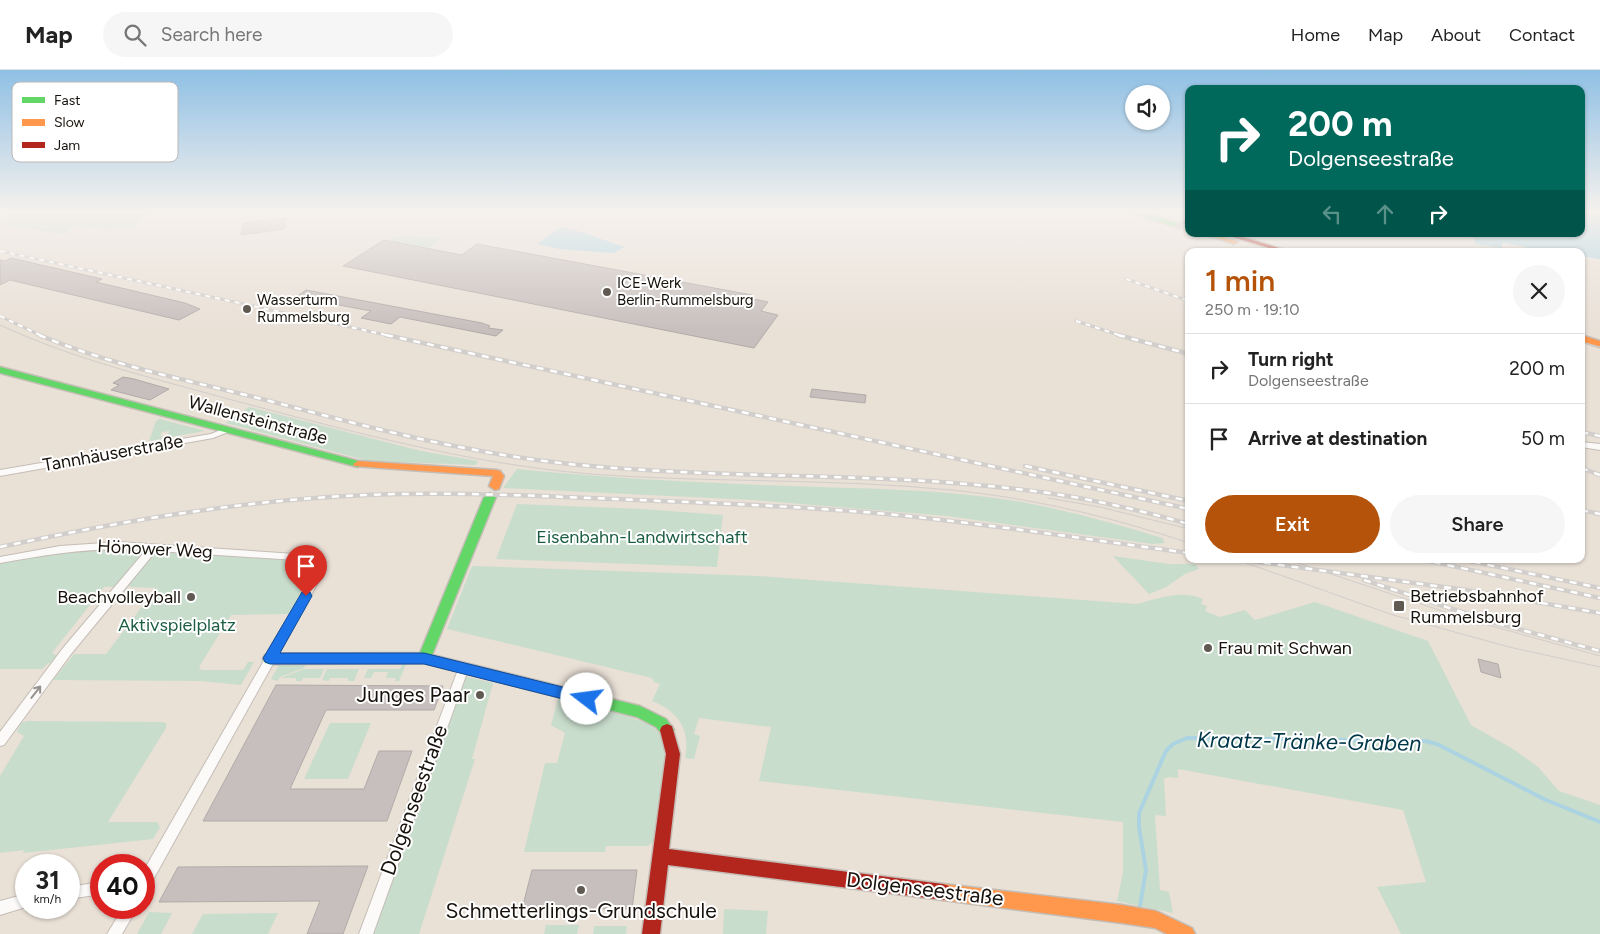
<!DOCTYPE html>
<html lang="en">
<head>
<meta charset="utf-8">
<style>
	:root { --surface:#fff; --page:#f6f6f6; --text:#222; --muted:#767676; --line:#e0e0e0; --accent:#b45309 }
	body { margin:0; font-family:Figtree,sans-serif; background:var(--page); color:var(--text); height:100vh; display:flex; flex-direction:column; font-size:19px; white-space:nowrap }
	* { box-sizing:border-box; margin:0 }
	p { font-size:16px; color:var(--muted) }
	.icon { flex:none; width:28px; height:28px; fill:none; stroke:currentColor; stroke-width:2; stroke-linecap:round; stroke-linejoin:round }
	.map { position:relative; flex:1; overflow:hidden }
	.side { position:absolute; left:1185px; top:178px; width:400px; height:315px; display:flex; flex-direction:column; background:var(--surface); border-radius:10px; box-shadow:0 1px 4px #0004 }
	.side>* { flex:none }
	.hud { position:absolute; left:1185px; top:15px; width:400px; height:152px; border-radius:10px; box-shadow:0 1px 4px #0004; background:#00695c; color:#fff; overflow:hidden }
	.controls { position:absolute; left:1125px; top:15px; display:grid; gap:10px }
	.controls a { display:grid; place-items:center; width:45px; height:45px; border-radius:50%; background:var(--surface); box-shadow:0 1px 4px #0004; font-size:25px }
	.speed { position:absolute; left:15px; top:784px; display:flex; gap:10px; font-size:25px; font-weight:700; text-align:center }
	.speed>* { display:grid; place-content:center; width:65px; height:65px; border-radius:50%; background:var(--surface); box-shadow:0 1px 4px #0004; line-height:1 }
	.speed small { font-size:12px; font-weight:400 }
	.speed .limit { border:8px solid #d22; background:#fff; color:#111 }
	.pin { position:absolute; display:grid; place-items:center; width:42px; height:42px; color:#fff; margin:-51px -21px; border-radius:50% 50% 50% 0; rotate:-45deg; box-shadow:0 0 5px #0007 }
	.pin .icon { rotate:45deg }
	.me { position:absolute; width:55px; margin:-28px; rotate:285deg; stroke-linejoin:round; filter:drop-shadow(0 0 4px #0008) }
	.turn { display:flex; align-items:center; gap:18px; height:105px; padding:0 20px; font-size:22px }
	.turn .icon { width:65px; height:65px; stroke-width:2.5 }
	.turn b { display:block; font-size:35px; line-height:42px }
	.lanes { display:flex; align-items:center; height:48px; padding:0 20px; background:#0003; justify-content:center; gap:25px; direction:ltr }
	.lanes .off { opacity:.35 }
	.round { display:grid; place-items:center; flex:none; width:52px; height:52px; border-radius:26px; background:var(--page) }
	.summary { display:flex; align-items:center; justify-content:space-between; height:85px; padding:0 20px }
	h1 { font-size:30px; font-weight:600; line-height:38px; color:var(--accent) }
	.cta { display:flex; gap:10px; margin-top:auto; padding:10px 20px }
	.cta a { flex:1; height:58px; border-radius:30px; background:var(--accent); color:#fff; font-size:20px; font-weight:600; line-height:58px; text-align:center }
	.cta a+a { background:var(--page); color:var(--text) }
	ul { padding:0; list-style:none }
	li { display:flex; align-items:center; gap:15px; height:70px; padding:0 20px; border-top:1px solid var(--line) }
	li div { flex:1 }
	li b { display:block; font-size:19px }
	li em { font-style:normal }
	header { display:flex; align-items:center; gap:30px; box-sizing:border-box; height:70px; padding:0 25px; background:var(--surface); border-bottom:1px solid var(--line) }
	header strong { font-size:24px }
	nav { display:flex; gap:28px; margin-inline-start:auto; font-size:18px }
	.search { width:350px; height:45px; background:var(--page); display:flex; align-items:center; gap:12px; box-sizing:border-box; padding:0 18px; border-radius:28px; color:var(--muted); font-size:19px }
	.map>svg:first-child { display:block }
</style>
</head>
<body>
<header>
<strong>Map</strong>
<div class="search"><svg class="icon" aria-label="search" viewBox="0 0 24 24"><circle cx="10" cy="10" r="6"/><path d="M15 15l6 6"/></svg>Search here</div>
<nav><a>Home</a><a>Map</a><a>About</a><a>Contact</a></nav>
</header>
<div class="map">
<svg width="1600" height="864" viewBox="0 0 1600 864">
	<rect width="100%" height="100%" fill="#e9e0d6"/>
	<g fill="#c9ddcc">
		<path d="M18 140H154L131 158 108 159 74 156 63 164 0 154V152Z"/>
		<path d="M403 166 442 168 429 178 387 170Z"/>
		<path d="M249 337 421 381 478 391 476 395 369 391 226 353Z"/>
		<path d="M160 349 205 361 165 368 170 361 162 362 160 366H163L161 369 149 371 156 351Z"/>
		<path d="M517 399C609 408 700 413 792 416 870 419 950 419 1027 433 1073 442 1117 454 1162 468L1165 473 1153 474 947 446 753 430 503 418Z"/>
		<path d="M517 434 642 439 723 445 717 497 496 489Z"/>
		<path d="M108 480 141 481 143 485 116 517H104L52 583 57 586 52 593H48L42 599H0V493C36 485 71 482 108 480Z"/>
		<path d="M161 482 306 490 315 493 316 498 290 544 231 545 199 597 201 600H243L248 592H254L241 615 201 611 53 610 74 584H106L156 518 131 517 127 515 153 484Z"/>
		<path d="M1113 486 1169 494H1195L1199 499 1185 504 1166 517 1149 524Z"/>
		<path d="M472 496 758 506 1136 534C1158 529 1182 519 1203 529L1201 534 1207 536 1205 541 1220 547 1245 540 1255 550 1315 532 1428 571 1471 655 1513 679 1538 697 1559 721 1600 735V864H1401L1377 817 1426 812 1403 740 1178 699V708L1168 707 1164 709 1166 746 1155 745 1160 820 1169 822 1173 843 1117 831 1123 803V752L759 711 771 657 699 648 694 664 700 666 694 689 685 688C691 660 678 641 652 631L660 614 654 612 652 608 447 559Z"/>
		<path d="M307 592 304 598 280 607 278 611 271 609 280 593Z"/>
		<path d="M404 592H407L399 611H395L396 608H386L388 602H374L371 608H364L368 599H400Z"/>
		<path d="M304 599H324L320 608H303L302 611H296V608H281Z"/>
		<path d="M327 599H359L354 611H348V608H330L329 611 322 610Z"/>
		<path d="M463 606 493 613 472 689H475L419 864H372Z"/>
		<path d="M558 629C578 634 644 647 655 659 664 666 664 677 664 688L653 772 648 776H606L605 782H524L545 693H557L565 663 551 655Z"/>
		<path d="M28 651 161 652 166 653V658L108 752H157L160 757 153 769 23 783 24 780 0 783V706L24 666 17 662 21 653Z"/>
		<path d="M330 653H371L348 709H304Z"/>
		<path d="M724 839 768 841 766 864H723Z"/>
		<path d="M149 842 172 843 161 864H137Z"/>
		<path d="M278 843 268 864H192L203 844Z"/>
		<path d="M546 855H579L577 864H544Z"/>
		<path d="M594 856H627L626 864H593Z"/>
	</g>
	<g fill="#abd3e1">
		<path d="M1581 140H1600V189L1581 186V181H1531L1525 177 1504 173 1502 174V178L1475 174 1474 168 1451 164H1581Z"/>
		<path d="M564 158 582 162 624 177 614 183 560 179 537 174 558 159Z"/>
	</g>
	<g fill="none" stroke-linecap="round" stroke-linejoin="round">
		<path stroke="#abd3e1" stroke-width="4" d="M1140 836 1146 800 1139 757V743L1166 681 1173 674 1187 668 1425 671 1437 674 1546 730 1600 752"/>
	</g>
	<g fill="#c7bfbd" stroke="#b2aaa8">
		<path d="M286 148 284 159 241 165 244 153Z"/>
		<path d="M384 170 462 185 477 174 752 225 749 228 768 232 761 241 778 245 754 278 343 196Z"/>
		<path d="M11 188 102 209 96 212 185 233 200 239 179 250 10 210 0 215V190L5 191Z"/>
		<path d="M306 220 482 253 490 256 488 258 503 260 496 266 400 247 391 254 361 248 371 241 296 227Z"/>
		<path d="M123 307 134 309 169 319 150 330 111 320 119 315 113 313Z"/>
		<path d="M812 319 866 325 865 333 810 327Z"/>
		<path d="M1478 589 1498 594 1501 608 1481 602Z"/>
		<path d="M276 615 443 616 434 640H326L290 719H364L379 681H412L387 751H203Z"/>
		<path d="M368 796 343 864H307L320 831 159 832 178 797Z"/>
		<path d="M532 800H637L632 839H522Z"/>
	</g>
	<g fill="none" stroke-linecap="round" stroke-linejoin="round">
		<path stroke="#cac1b8" stroke-width="9" stroke-dasharray="9 4.5" stroke-linecap="butt" d="M1176 154 1182 156"/>
		<defs>
			<g id="street">
				<path d="M225 358 229 360 228 362 213 368 0 406V400L211 364Z"/>
				<path d="M1581 372 1600 374V380L1581 377Z"/>
				<path d="M119 472 311 485 314 486 316 488 314 490 311 491 156 481 71 584 4 675 0 676V662L63 578 146 480C94 477 50 484 0 493V487L60 476Z"/>
				<path d="M320 497 323 498 325 500 149 817 144 818V800L317 498Z"/>
				<path d="M464 593 468 594 469 597 373 864H359L459 597 460 594Z"/>
				<path d="M101 812V824L69 829V817Z"/>
				<path d="M26 824V837L0 845V831Z"/>
				<path d="M123 838H137L122 864H107Z"/>
			</g>
			<g id="fast">
				<path d="M1124 140H1136L1180 154 1173 156Z"/>
				<path d="M0 297 362 392 363 394 358 397 0 303Z"/>
				<path d="M490 423 496 427 432 585 640 636 666 649 674 660 672 664 667 666 662 664 656 657 637 647 424 593 270 594 265 593 263 589 265 585 270 584 420 583 484 427Z"/>
			</g>
			<g id="slow">
				<path d="M1204 164H1215L1238 172 1234 174Z"/>
				<path d="M1581 265 1600 271V277L1581 271Z"/>
				<path d="M358 391 496 400 500 401 504 406 499 419 495 420 489 416 493 406 354 396 353 394Z"/>
				<path d="M943 814 1122 835 1156 841 1192 858 1195 864H1167L1155 858 1122 853 943 830 937 828 935 822 937 816Z"/>
			</g>
			<g id="jam">
				<path d="M1184 150H1189V155L1184 154Z"/>
				<path d="M1222 164H1233L1289 181H1278Z"/>
				<path d="M667 654 672 656 680 684 669 779 943 814 949 816 951 822 949 828 943 830 668 795 660 864H642L666 684 660 660 662 656Z"/>
			</g>
		</defs>
		<use href="#street" stroke="#c4bdb6" stroke-width="2"/>
		<use href="#fast" stroke="#c4bdb6" stroke-width="3"/>
		<use href="#slow" stroke="#c4bdb6" stroke-width="3"/>
		<use href="#jam" stroke="#c4bdb6" stroke-width="3"/>
		<use href="#street" fill="#fcfaf9" fill-rule="evenodd"/>
		<use href="#fast" fill="#63d668" fill-rule="evenodd"/>
		<use href="#slow" fill="#ff974d" fill-rule="evenodd"/>
		<use href="#jam" fill="#b3261e" fill-rule="evenodd"/>
		<g stroke="#d1cecb" stroke-width="1">
			<path d="M1135 140 1178 153"/>
			<path d="M1183 154 1189 156"/>
			<path d="M1219 164 1277 181"/>
			<path d="M0 255C75 290 153 308 232 330 349 361 469 394 591 404 711 413 831 408 951 420 1032 428 1112 447 1189 473"/>
			<path d="M1581 272 1600 277"/>
			<path d="M1048 428 1100 437 1189 459"/>
			<path d="M1235 489 1393 545 1509 577 1600 597"/>
			<path d="M1286 489 1466 549 1600 586"/>
		</g>
		<defs>
			<g id="rail-far1">
				<path d="M0 181 391 266"/>
				<path d="M1126 209 1189 231"/>
				<path d="M0 246 42 266"/>
				<path d="M1076 251 1122 266"/>
			</g>
			<g id="rail">
				<path d="M39 265C108 294 181 309 254 327 324 345 394 365 465 378 525 390 585 397 646 400 769 408 893 404 1016 419 1075 425 1132 438 1189 454"/>
				<path d="M386 265 1189 439"/>
				<path d="M1118 265 1189 284"/>
				<path d="M1581 362 1600 366"/>
				<path d="M1025 396 1189 431"/>
				<path d="M1581 398 1600 405"/>
				<path d="M1581 440 1600 444"/>
				<path d="M0 477C104 455 208 436 315 428 415 420 515 425 615 429 709 433 803 436 897 445 995 455 1092 470 1189 483"/>
				<path d="M1236 489 1466 520 1600 543"/>
				<path d="M1420 489 1600 528"/>
				<path d="M1460 489 1600 518"/>
				<path d="M1364 510 1492 552 1600 581"/>
			</g>
		</defs>
		<use href="#rail-far1" stroke="#d1cecb" stroke-width="3"/>
		<use href="#rail" stroke="#d1cecb" stroke-width="4.5"/>
		<use href="#rail-far1" stroke="#fff" stroke-width="2" stroke-dasharray="5" stroke-linecap="butt"/>
		<use href="#rail" stroke="#fff" stroke-width="2.5" stroke-dasharray="7" stroke-linecap="butt"/>
	</g>
	<defs><path id="oneway-shaft" d="M-6 0H5M1.5-3L5.5 0L1.5 3" fill="none" stroke-width="1.6" stroke-linecap="round" stroke-linejoin="round" transform="scale(1.25)"/></defs>
	<use stroke="#95928e" href="#oneway-shaft" transform="translate(36 622) rotate(-52)"/>
	<linearGradient id="sky" x2="0" y2="1"><stop stop-color="#8fc0e5"/><stop offset="0.54" stop-color="#f5f1ed"/><stop offset="1" stop-color="#f5f1ed" stop-opacity="0"/></linearGradient>
	<rect width="1600" height="261" fill="url(#sky)"/>
	<path fill="#1a73e8" stroke="#114b97" d="M306 521 310 522 312 526 280 583H424L587 623 592 624 594 629 592 633 587 635 424 594H270L265 592 263 588 265 585 302 522Z"/>
	<g fill="#615a53" stroke="#fff" stroke-width="2">
		<circle cx="607" cy="222" r="5"/>
		<circle cx="247" cy="239" r="5"/>
		<circle cx="191" cy="527" r="5"/>
		<rect x="1393" y="530" width="12" height="12" rx="2.5"/>
		<circle cx="1208" cy="578" r="5"/>
		<circle cx="480" cy="625" r="5"/>
		<circle cx="581" cy="820" r="5"/>
	</g>
	<g text-anchor="middle" stroke-width="4" stroke-linejoin="round" paint-order="stroke">
		<g font-size="15" fill="#18120c" stroke="#fff" text-anchor="start">
			<text x="617" y="218">ICE-Werk<tspan x="617" dy="17">Berlin-Rummelsburg</tspan></text>
			<text x="257" y="235">Wasserturm<tspan x="257" dy="17">Rummelsburg</tspan></text>
		</g>
		<g font-size="18" fill="#18120c" stroke="#fff">
			<text transform="translate(258 350) rotate(15)" y="6">Wallensteinstraße</text>
			<text transform="translate(113 383) rotate(-10)" y="6">Tannhäuserstraße</text>
			<text transform="translate(155 479) rotate(3)" y="6">Hönower Weg</text>
		</g>
		<g font-size="18" fill="#1b5d41" stroke="#fff">
			<text x="642" y="473">Eisenbahn-Landwirtschaft</text>
			<text x="177" y="561">Aktivspielplatz</text>
		</g>
		<g font-size="18" fill="#18120c" stroke="#fff" text-anchor="start">
			<text x="1410" y="532">Betriebsbahnhof<tspan x="1410" dy="21">Rummelsburg</tspan></text>
			<text x="181" y="533" text-anchor="end">Beachvolleyball</text>
			<text x="1218" y="584">Frau mit Schwan</text>
		</g>
		<g font-size="21" fill="#18120c" stroke="#fff" text-anchor="end">
			<text x="470" y="632">Junges Paar</text>
			<text x="581" y="848" text-anchor="middle">Schmetterlings-Grundschule</text>
		</g>
		<g font-size="21" fill="#18120c" stroke="#fff">
			<text transform="translate(414 730) rotate(-70)" y="7">Dolgenseestraße</text>
			<text transform="translate(925 819) rotate(7)" y="7">Dolgenseestraße</text>
		</g>
		<g font-size="22" font-style="italic" fill="#003849" stroke="#fff">
			<text transform="translate(1309 671) rotate(1)" y="8">Kraatz-Tränke-Graben</text>
		</g>
	</g>
	<rect x="12" y="12" width="166" height="80" rx="8" fill="#fff" stroke="#bab8b6" stroke-width="1"/>
	<rect x="22" y="27" width="23" height="6" fill="#63d668"/>
	<rect x="22" y="49" width="23" height="7" fill="#ff974d"/>
	<rect x="22" y="72" width="23" height="6" fill="#b3261e"/>
	<g font-size="14" fill="#18120c">
		<text x="54" y="35">Fast</text>
		<text x="54" y="57">Slow</text>
		<text x="54" y="80">Jam</text>
	</g>
</svg>
<div class="controls">
<a><svg class="icon" aria-label="sound" viewBox="0 0 24 24"><path d="M4 9h4l5-4v14l-5-4H4zM17 9q2 3 0 6"/></svg></a>
</div>
<div class="speed"><div>31<small>km/h</small></div><div class="limit">40</div></div>
<div class="pin" style="left:306px;top:526px;background:#d93025"><svg class="icon" aria-label="arrive" viewBox="0 0 24 24"><path d="M6 21V4h12l-3 4 3 4H6"/></svg></div>
<svg class="me" style="left:587px;top:629px" viewBox="-20 -20 40 40"><circle r="19" fill="#fff"/><path d="M0-13L10 11 0 6-10 11z" fill="#1a73e8"/></svg>
<div class="hud">
<div class="turn"><svg class="icon" aria-label="right" viewBox="0 0 24 24"><path d="M7 20v-9h11M14 6l5 5-5 5"/></svg><div><b>200 m</b>Dolgenseestraße</div></div>
<div class="lanes"><svg class="icon off" aria-label="left" viewBox="0 0 24 24"><path d="M17 20v-9H6M10 6l-5 5 5 5"/></svg><svg class="icon off" aria-label="ahead" viewBox="0 0 24 24"><path d="M12 20V5M6 11l6-6 6 6"/></svg><svg class="icon" aria-label="right" viewBox="0 0 24 24"><path d="M7 20v-9h11M14 6l5 5-5 5"/></svg></div>
</div>
<section class="side">
<div class="summary"><div><h1>1 min</h1><p>250 m · 19:10</p></div><a class="round"><svg class="icon" aria-label="close" viewBox="0 0 24 24"><path d="M6 6l12 12M18 6L6 18"/></svg></a></div>
<ul>
<li><svg class="icon" aria-label="right" viewBox="0 0 24 24"><path d="M7 20v-9h11M14 6l5 5-5 5"/></svg><div><b>Turn right</b><p>Dolgenseestraße</p></div><em>200 m</em></li>
<li><svg class="icon" aria-label="arrive" viewBox="0 0 24 24"><path d="M6 21V4h12l-3 4 3 4H6"/></svg><div><b>Arrive at destination</b></div><em>50 m</em></li>
</ul>
<div class="cta"><a>Exit</a><a>Share</a></div>
</section>
</div>
</body>
</html>
